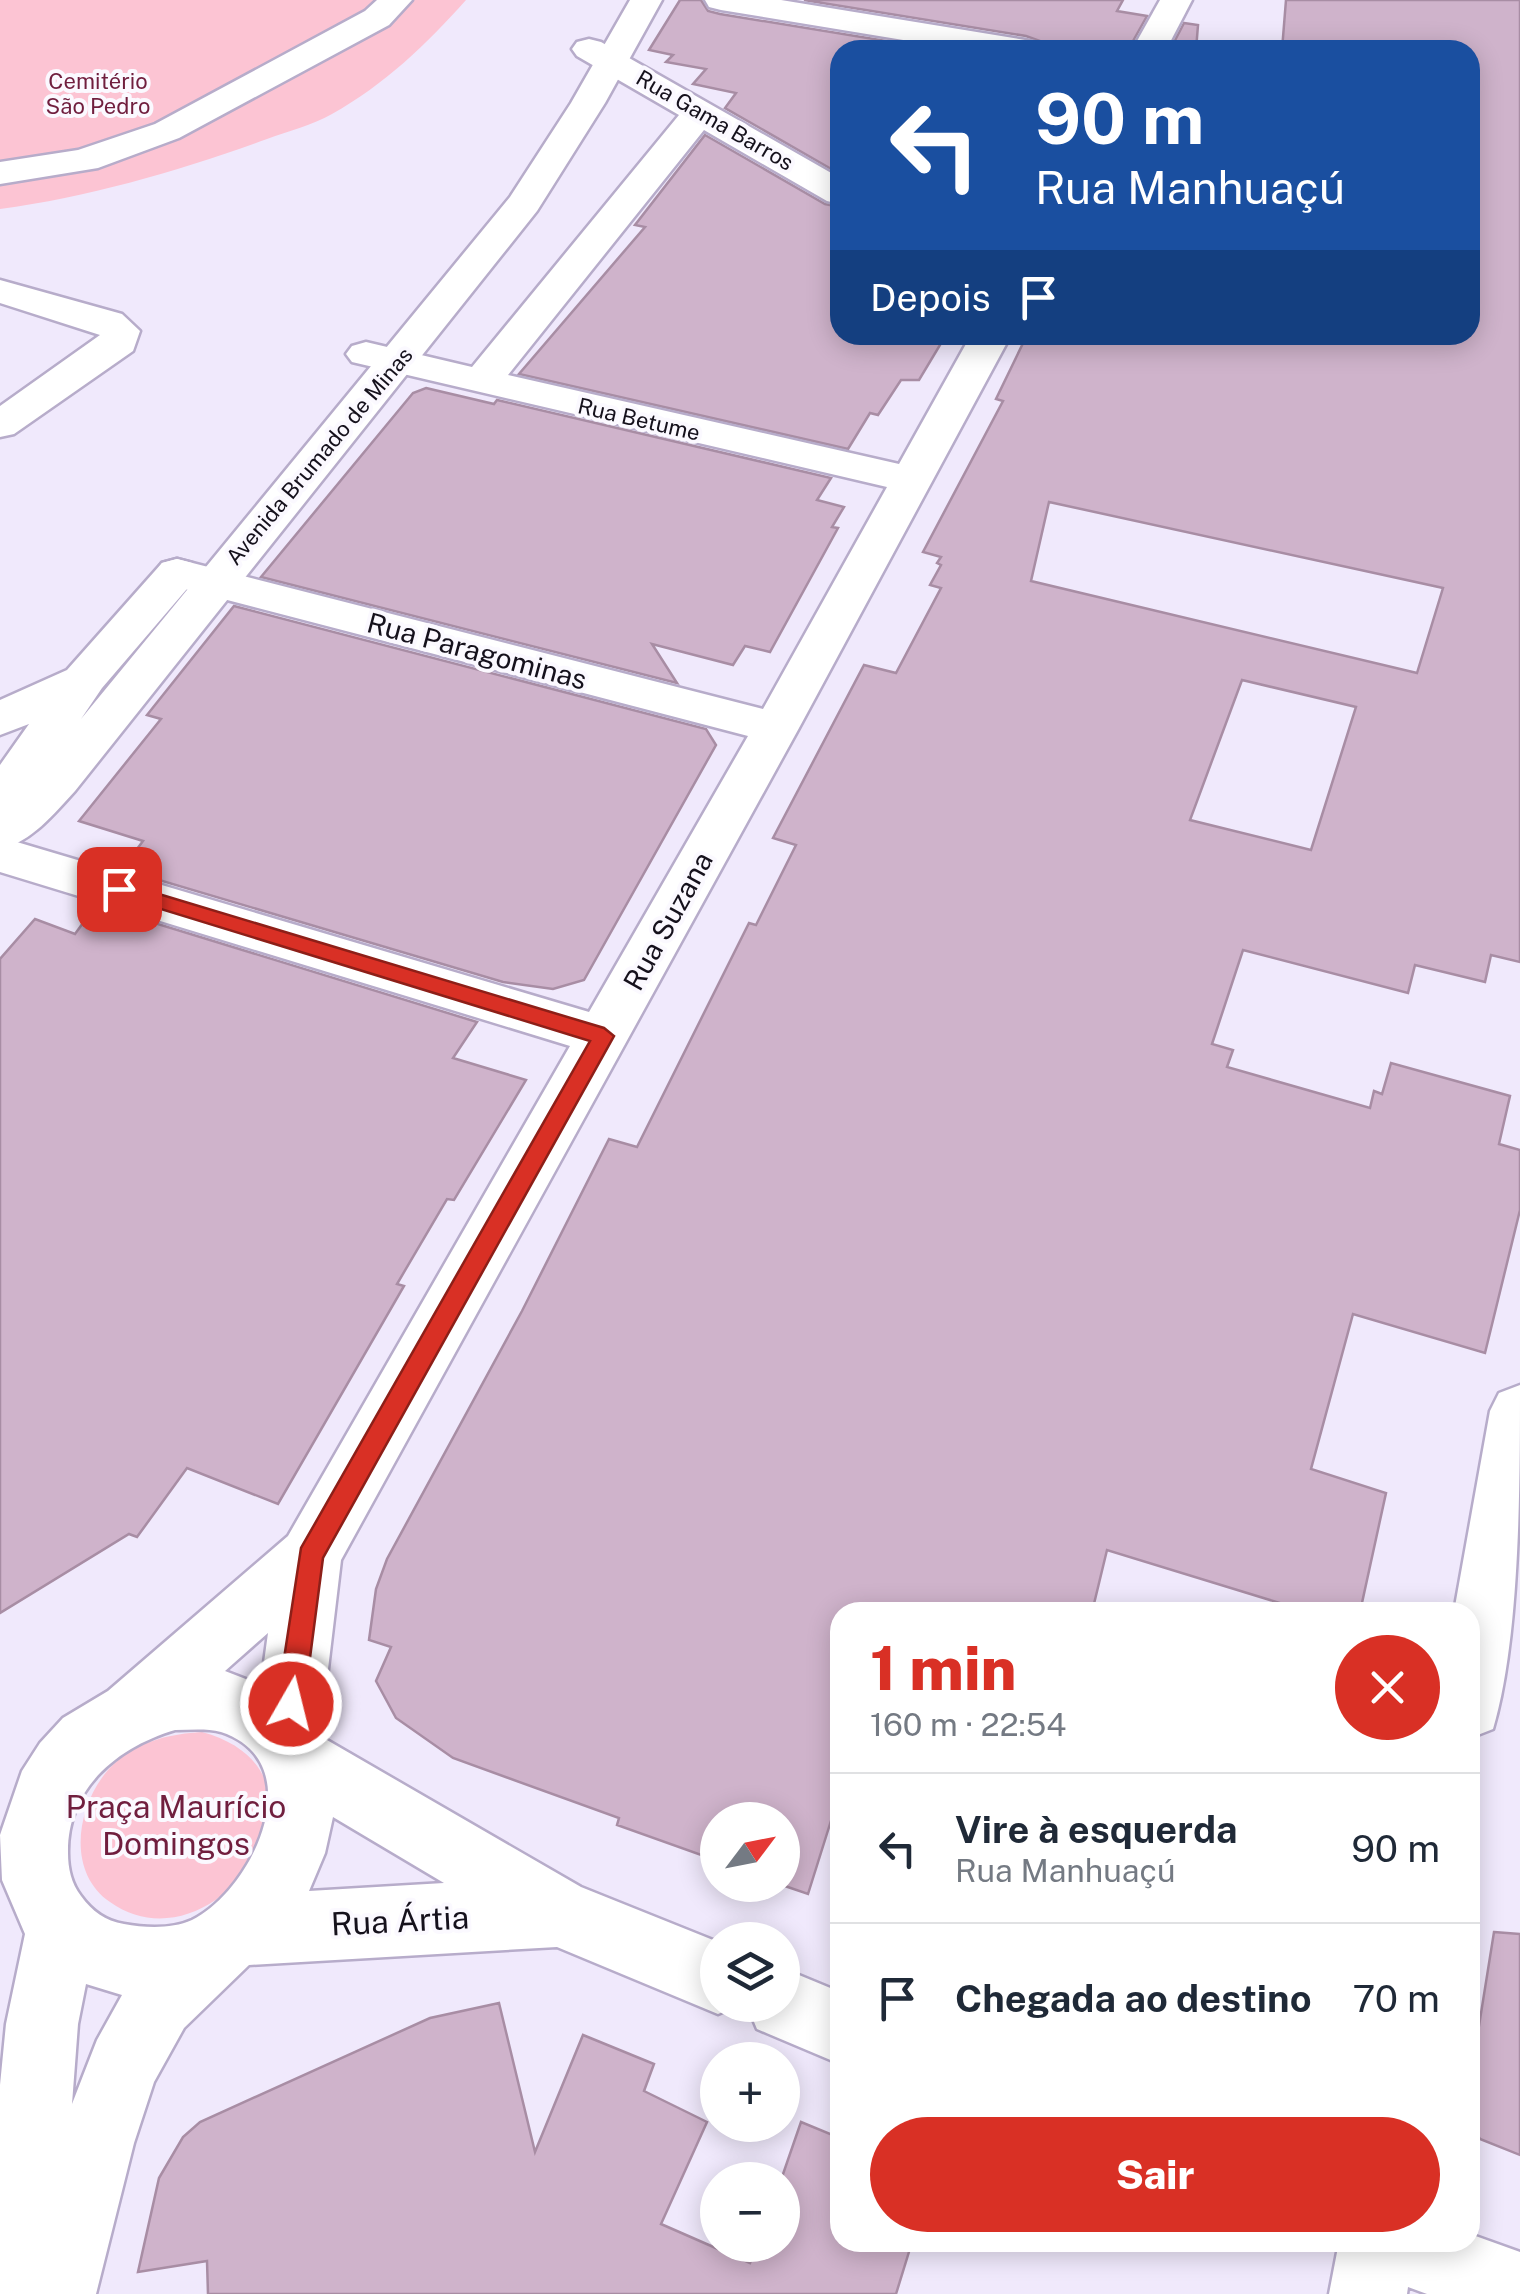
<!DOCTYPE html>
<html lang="pt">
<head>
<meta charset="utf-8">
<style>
	:root { --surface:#fff; --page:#f2f2f3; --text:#1f2937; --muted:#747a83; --line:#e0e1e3; --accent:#d93025 }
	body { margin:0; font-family:"Public Sans",sans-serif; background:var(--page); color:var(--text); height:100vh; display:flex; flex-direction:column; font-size:38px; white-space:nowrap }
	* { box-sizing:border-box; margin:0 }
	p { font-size:32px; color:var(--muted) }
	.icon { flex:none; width:55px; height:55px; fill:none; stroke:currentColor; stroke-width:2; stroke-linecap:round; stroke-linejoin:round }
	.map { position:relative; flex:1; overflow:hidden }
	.sheet { position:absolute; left:830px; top:1602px; width:650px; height:650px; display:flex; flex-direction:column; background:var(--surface); border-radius:30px; box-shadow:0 5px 25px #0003 }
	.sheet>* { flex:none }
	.guide { position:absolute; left:830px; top:40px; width:650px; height:305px; border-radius:30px; box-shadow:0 5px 25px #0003; background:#1a4fa0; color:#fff; overflow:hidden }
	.needle { width:65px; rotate:58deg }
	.fabs { position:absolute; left:700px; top:1802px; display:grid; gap:20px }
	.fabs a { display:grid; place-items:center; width:100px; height:100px; border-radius:50%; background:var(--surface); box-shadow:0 5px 25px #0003; font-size:50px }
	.pin { position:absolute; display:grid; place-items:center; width:85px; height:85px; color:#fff; margin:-42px; border-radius:20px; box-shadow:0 5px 15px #0006 }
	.me { position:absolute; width:110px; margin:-55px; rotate:8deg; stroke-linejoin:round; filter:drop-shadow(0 0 8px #0008) }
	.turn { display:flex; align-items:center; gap:35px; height:210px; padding:0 40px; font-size:45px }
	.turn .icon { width:130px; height:130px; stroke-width:2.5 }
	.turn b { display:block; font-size:70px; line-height:85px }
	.then { display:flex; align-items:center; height:95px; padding:0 40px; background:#0003; gap:20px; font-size:38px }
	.round { display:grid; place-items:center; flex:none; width:105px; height:105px; border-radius:52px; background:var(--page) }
	.head { display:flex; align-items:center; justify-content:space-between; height:170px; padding:0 40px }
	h1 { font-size:60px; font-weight:800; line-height:75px; color:var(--accent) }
	.action { display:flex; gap:20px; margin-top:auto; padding:20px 40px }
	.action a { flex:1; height:115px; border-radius:60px; background:var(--accent); color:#fff; font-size:40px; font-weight:800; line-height:115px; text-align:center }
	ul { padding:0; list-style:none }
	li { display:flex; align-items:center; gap:30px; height:150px; padding:0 40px; border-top:2px solid var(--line) }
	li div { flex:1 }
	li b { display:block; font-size:38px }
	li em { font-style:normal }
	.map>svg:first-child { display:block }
</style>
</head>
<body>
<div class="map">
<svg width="1520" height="2294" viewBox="0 0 1520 2294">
	<rect width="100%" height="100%" fill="#f0e9fc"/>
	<g fill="#fcc4d3">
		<path d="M0 0H466C427 44 384 85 332 114 312 125 289 131 267 139 182 170 90 197 0 209Z"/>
		<path d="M202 1732C356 1774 215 1977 110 1902 62 1869 79 1794 117 1761 142 1740 171 1734 202 1732Z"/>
	</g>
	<g fill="#cfb3cb" stroke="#a88da4" stroke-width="2.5" fill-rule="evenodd">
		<path d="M680 0H701L708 11 720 14 941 50H840V174L725 108 736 93 693 84 706 69 666 62 673 55 649 50Z"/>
		<path d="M804 0H1123L1117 11 1147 16 1128 50H1046L1040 41 1026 36Z"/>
		<path d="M1286 0H1520V962L1491 955 1485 982 1415 965 1408 993 1243 950 1212 1044 1233 1050 1227 1067 1370 1108 1374 1091 1382 1094 1391 1063 1510 1096 1499 1144 1520 1150V1210L1485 1353 1353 1314 1311 1469 1386 1493 1360 1612H1309L1107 1550 1092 1612H840V1792L808 1894 782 1885V1820H718V1861L617 1825 619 1818 453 1758 396 1718 376 1681 391 1647 369 1640 376 1589 387 1559 522 1311 609 1139 637 1147 749 923 756 925 796 845 773 838 864 665 896 673 941 588 930 585 941 565 937 563 941 557 923 552 1003 401 996 399 1027 335H1470V50H1282ZM1049 502 1443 588 1417 673 1031 581ZM1242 680 1356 707 1311 850 1190 820Z"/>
		<path d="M1184 23 1198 25 1196 50H1170Z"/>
		<path d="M705 135 825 204 840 207V335H946L919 380H901L878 415 870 413 848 449 519 374 645 227 635 225Z"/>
		<path d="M426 388 494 404 497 400 831 478 817 500 844 507 832 527 838 528 770 652 745 646 733 665 652 644 677 683 261 577 413 393Z"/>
		<path d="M234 606 706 729 716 745 584 980 553 989 503 982 122 869 143 841 79 821 161 719 147 715Z"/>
		<path d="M96 905 477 1022 453 1058 526 1080 454 1200 447 1199 397 1284 404 1286 278 1504 187 1468 137 1537 129 1534 0 1613V959L35 919 75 934Z"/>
		<path d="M1494 1932 1520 1934V2155L1480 2139 1470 2123V2082Z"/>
		<path d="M499 2003 535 2152 583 2035 654 2064 644 2091 707 2122 661 2224 750 2263 757 2245H782V2177L801 2122 840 2138V2242H912L896 2294H208L207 2261 138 2272 159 2178 183 2137 200 2122 430 2018Z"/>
	</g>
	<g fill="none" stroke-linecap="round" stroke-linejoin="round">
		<defs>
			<g id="minor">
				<path d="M377 0H412L389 25 179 138 98 168 0 184V162L78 150 155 124 365 11Z"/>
				<path d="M705 0H781L1025 40 1037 43 1042 50H964L721 10 709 7Z"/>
				<path d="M1160 0H1192L1166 50H1132Z"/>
				<path d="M589 39 601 42 840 178V204L827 201 704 130 508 375 899 464 971 335H1011L799 728 341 1560 320 1736 581 1887 718 1942V2005H739L718 2014 557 1947 249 1965 184 2028 154 2082 134 2143 96 2294H0V2085L6 2024 25 1934 2 1880 0 1835 22 1771 40 1743 63 1718 108 1691 288 1536 570 1046 0 872V837L589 1012 748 736 162 583 155 573 162 563 177 559 763 709 887 487 352 362 346 354 352 346 366 342 472 367 679 115 577 56 572 49 577 42ZM268 1633 261 1685 225 1671ZM175 1730C190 1730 206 1728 221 1732 312 1762 254 1889 192 1920 172 1929 146 1928 124 1924 105 1921 92 1911 81 1896 71 1883 68 1868 68 1853 67 1788 118 1747 175 1730ZM333 1817 444 1883 309 1891 325 1853ZM86 1984 122 1995 97 2040 72 2104 78 2024Z"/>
				<path d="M0 280 122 314 140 331 133 351 14 434 0 437V406L100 335 0 303Z"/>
				<path d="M1520 1385C1520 1485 1520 1639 1493 1729L1470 1738V1612H1454L1490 1411 1499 1393Z"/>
				<path d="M782 1968 840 1992V2064L757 2029 747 2005H782Z"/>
				<path d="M1470 2234 1520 2252V2294H1427L1408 2287 1407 2294H1329L1339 2242H1470Z"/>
			</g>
			<path id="major" d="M630 0H662L605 103 537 211 75 791C53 815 32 841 0 850V765L29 724 0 735V700L67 670 162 563 177 559 192 563 199 573 192 583 102 688 81 719 510 197 571 103Z"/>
		</defs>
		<use href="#minor" stroke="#b7acca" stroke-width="5"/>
		<use href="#major" stroke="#b7acca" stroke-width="5"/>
		<use href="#minor" fill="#fff" fill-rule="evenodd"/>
		<use href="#major" fill="#fff" fill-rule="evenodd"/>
	</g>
	<path fill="#d93025" stroke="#8d1f18" stroke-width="2.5" d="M119 882 604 1028 614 1036 323 1558 304 1704 300 1714 291 1717 281 1714 277 1704 301 1548 590 1041 112 894 109 889Z"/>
	<g text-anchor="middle" stroke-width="8" stroke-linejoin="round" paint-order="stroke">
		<g font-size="22" fill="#701e3e" stroke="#fbf9ff">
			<text x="98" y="89">Cemitério<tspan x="98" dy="25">São Pedro</tspan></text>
		</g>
		<g font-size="22" fill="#15111c" stroke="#fbf9ff">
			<text transform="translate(715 120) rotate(30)" y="8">Rua Gama Barros</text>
			<text transform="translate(639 419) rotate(13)" y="8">Rua Betume</text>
			<text transform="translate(319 456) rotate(-50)" y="8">Avenida Brumado de Minas</text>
		</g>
		<g font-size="28" fill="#15111c" stroke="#fbf9ff">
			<text transform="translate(477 651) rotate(15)" y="10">Rua Paragominas</text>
			<text transform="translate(668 921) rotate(-61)" y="10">Rua Suzana</text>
		</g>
		<g font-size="32" fill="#701e3e" stroke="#fbf9ff">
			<text x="176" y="1818">Praça Maurício<tspan x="176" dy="37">Domingos</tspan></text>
		</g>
		<g font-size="32" fill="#15111c" stroke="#fbf9ff">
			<text transform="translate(400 1921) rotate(-3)" y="11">Rua Ártia</text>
		</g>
	</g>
</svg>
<div class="fabs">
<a><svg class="needle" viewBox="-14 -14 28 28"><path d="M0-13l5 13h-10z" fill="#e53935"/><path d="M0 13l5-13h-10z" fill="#747a83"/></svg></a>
<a><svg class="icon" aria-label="layers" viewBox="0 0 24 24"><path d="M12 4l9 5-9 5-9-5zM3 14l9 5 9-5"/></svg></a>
<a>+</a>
<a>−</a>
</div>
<div class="pin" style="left:119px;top:889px;background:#d93025"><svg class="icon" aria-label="arrive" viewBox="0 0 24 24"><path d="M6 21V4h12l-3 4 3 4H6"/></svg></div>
<svg class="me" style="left:291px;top:1704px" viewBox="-20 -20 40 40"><circle r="17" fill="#d93025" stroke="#fff" stroke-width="3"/><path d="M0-11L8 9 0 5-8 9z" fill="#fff"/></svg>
<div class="guide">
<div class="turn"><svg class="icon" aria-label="left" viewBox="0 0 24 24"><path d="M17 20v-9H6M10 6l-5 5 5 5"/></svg><div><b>90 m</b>Rua Manhuaçú</div></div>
<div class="then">Depois<svg class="icon" aria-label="arrive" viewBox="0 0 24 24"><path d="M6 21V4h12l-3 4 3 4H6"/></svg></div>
</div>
<section class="sheet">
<div class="head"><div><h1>1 min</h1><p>160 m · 22:54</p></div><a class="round" style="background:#d93025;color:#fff"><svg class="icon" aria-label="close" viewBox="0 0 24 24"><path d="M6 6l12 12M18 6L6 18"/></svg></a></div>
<ul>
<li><svg class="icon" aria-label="left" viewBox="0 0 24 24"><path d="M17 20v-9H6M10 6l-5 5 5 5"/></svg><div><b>Vire à esquerda</b><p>Rua Manhuaçú</p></div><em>90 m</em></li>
<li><svg class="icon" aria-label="arrive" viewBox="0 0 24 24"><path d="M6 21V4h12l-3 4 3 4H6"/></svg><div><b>Chegada ao destino</b></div><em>70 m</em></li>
</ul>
<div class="action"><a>Sair</a></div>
</section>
</div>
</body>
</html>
